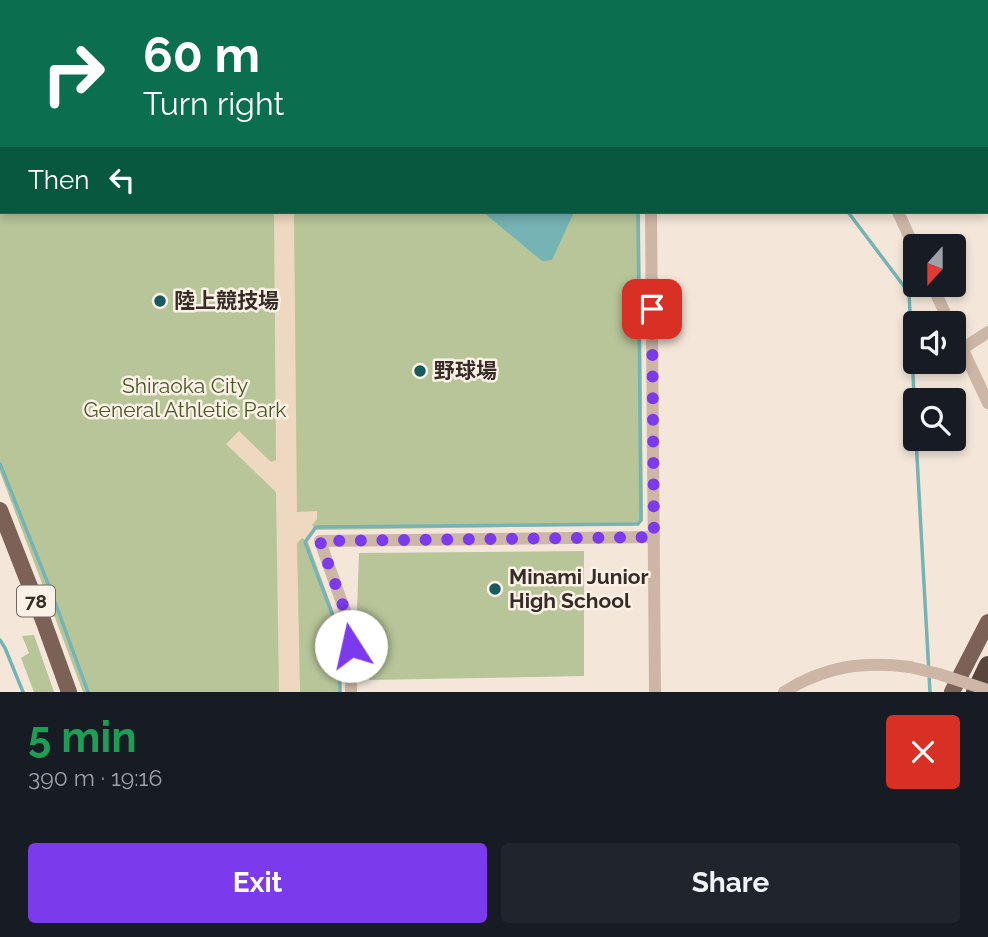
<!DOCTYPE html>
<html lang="en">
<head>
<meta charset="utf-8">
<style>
	:root { --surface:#171b24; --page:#20242c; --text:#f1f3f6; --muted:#9ea1a6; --accent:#7c3aed }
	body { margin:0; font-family:Raleway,"Noto Sans JP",sans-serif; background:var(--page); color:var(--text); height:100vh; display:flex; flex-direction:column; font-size:26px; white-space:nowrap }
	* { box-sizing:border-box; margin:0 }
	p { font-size:23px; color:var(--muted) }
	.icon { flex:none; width:38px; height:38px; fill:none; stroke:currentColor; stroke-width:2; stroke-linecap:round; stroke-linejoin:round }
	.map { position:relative; height:692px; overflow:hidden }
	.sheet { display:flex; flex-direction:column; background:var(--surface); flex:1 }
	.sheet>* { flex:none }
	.banner { position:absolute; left:0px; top:0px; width:989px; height:214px; box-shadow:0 4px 10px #0003; background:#0b6e4f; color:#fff; overflow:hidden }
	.needle { width:46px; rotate:201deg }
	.controls { position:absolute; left:903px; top:234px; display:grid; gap:14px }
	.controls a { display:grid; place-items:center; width:63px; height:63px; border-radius:7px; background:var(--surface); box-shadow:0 4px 10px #0003; font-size:35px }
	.pin { position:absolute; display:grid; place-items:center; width:60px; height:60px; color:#fff; margin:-30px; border-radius:14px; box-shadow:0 4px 10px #0006 }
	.me { position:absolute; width:77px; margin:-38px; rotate:350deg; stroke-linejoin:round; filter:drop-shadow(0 0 5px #0008) }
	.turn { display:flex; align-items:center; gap:24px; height:147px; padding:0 28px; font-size:32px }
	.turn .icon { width:91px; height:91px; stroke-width:2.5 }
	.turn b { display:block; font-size:49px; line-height:60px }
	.then { display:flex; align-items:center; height:66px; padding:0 28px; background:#0003; gap:14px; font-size:26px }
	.round { display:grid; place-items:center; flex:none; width:74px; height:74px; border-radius:7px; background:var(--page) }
	.headline { display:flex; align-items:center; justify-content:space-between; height:119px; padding:0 28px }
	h1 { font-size:42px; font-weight:700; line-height:52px; color:#1e9e55 }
	.action { display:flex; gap:14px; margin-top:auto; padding:14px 28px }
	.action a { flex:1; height:80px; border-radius:7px; background:var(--accent); color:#fff; font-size:28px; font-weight:700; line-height:80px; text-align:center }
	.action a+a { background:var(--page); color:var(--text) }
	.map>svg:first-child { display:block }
</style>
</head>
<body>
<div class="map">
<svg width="988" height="692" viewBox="0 0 988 692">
	<rect width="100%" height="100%" fill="#f4e7da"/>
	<g fill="#b7c599">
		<path d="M0 70H2V212H640L643 521 638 525 316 530 308 542 341 632V692H83L0 472Z"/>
		<path d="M584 551V676L369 680 366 630 357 611 359 553Z"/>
		<path d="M34 635 54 692H34L21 658 29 653 22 636Z"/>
	</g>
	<path fill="#eed8c0" d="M274 212H294L297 512 317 511V519L312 525 316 530 308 542 302 538 297 543 300 692H279L276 492 226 444 239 431 271 462 276 460Z"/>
	<path fill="#76b3b4" d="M483 212H574L552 260 542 261Z"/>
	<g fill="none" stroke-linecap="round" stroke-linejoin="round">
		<g stroke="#76b3b4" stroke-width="3.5">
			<path d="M691 0 693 2"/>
			<path d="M366 2V0"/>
			<path d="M0 72H2"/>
			<path d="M848 212 909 293 915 416"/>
			<path d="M916 439 930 692"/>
			<path d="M0 464 49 586 88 692"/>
			<path d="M0 640 5 648 23 692"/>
			<path d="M340 692 339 632 305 542 316 527 638 524 641 520 638 212"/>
		</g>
		<g stroke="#cdb6a5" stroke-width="12">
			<path d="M819 0V2"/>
			<path d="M658 2V0"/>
			<path d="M0 14 2 9"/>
			<path d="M987 35 988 34"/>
			<path d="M0 58H2"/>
			<path d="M651 212 655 692"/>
			<path d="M898 212 915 249"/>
			<path d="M932 285 950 324"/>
			<path d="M954 331 988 403"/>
			<path d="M962 349 988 332"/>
			<path d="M351 692V628L320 541 654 537"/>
			<path d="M784 692C825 666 863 661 910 667"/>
		</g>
		<g stroke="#7c6256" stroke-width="16">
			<path d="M0 510 43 620 69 692"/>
			<path d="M952 692 988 622"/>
		</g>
		<path stroke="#5a453d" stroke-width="18" d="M975 692 988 665"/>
		<path stroke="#cdb6a5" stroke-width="12" d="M910 667 939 674 988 690"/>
	</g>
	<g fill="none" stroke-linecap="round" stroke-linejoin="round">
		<path stroke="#7c3aed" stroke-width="12" stroke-dasharray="0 21.6" d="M351 646V628L320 541 654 537 652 309"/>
	</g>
	<g fill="#185b5e" stroke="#fbf1e7" stroke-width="2.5">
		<circle cx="160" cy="301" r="7"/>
		<circle cx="420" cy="371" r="7"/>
		<circle cx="495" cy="589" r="7"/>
	</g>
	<g text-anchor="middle" stroke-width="5" stroke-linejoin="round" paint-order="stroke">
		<rect fill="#fbf1e7" stroke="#726761" stroke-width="2" x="17" y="585.5" width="38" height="31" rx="5"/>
		<g font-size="19" font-weight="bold" fill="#382c27">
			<text x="36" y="608">78</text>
		</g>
		<g font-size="21" font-weight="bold" fill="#382c27" stroke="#fbf1e7" text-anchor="start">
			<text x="174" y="308">陸上競技場</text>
			<text x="434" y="378">野球場</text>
			<text x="509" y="584">Minami Junior<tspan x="509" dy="24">High School</tspan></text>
		</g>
		<g font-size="21" fill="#485928" stroke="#fbf1e7">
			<text x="185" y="393">Shiraoka City<tspan x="185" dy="24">General Athletic Park</tspan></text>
		</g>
	</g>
</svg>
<div class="controls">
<a><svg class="needle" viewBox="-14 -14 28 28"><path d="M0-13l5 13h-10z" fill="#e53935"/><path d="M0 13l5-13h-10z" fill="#9ea1a6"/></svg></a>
<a><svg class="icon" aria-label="sound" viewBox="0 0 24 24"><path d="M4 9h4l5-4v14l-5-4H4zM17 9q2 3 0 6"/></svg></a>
<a><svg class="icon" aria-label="search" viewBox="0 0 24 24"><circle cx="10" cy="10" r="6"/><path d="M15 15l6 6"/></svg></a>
</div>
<div class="pin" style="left:652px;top:309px;background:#d93025"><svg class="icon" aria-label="arrive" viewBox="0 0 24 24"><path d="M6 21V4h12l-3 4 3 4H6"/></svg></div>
<svg class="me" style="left:351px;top:646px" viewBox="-20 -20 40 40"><circle r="19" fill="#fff"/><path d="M0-13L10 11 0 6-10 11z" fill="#7c3aed"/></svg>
<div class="banner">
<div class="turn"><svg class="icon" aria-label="right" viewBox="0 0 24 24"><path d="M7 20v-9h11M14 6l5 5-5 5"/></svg><div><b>60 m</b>Turn right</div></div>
<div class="then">Then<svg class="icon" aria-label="left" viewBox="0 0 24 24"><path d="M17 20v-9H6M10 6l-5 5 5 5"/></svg></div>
</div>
</div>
<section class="sheet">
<div class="headline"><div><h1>5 min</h1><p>390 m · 19:16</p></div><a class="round" style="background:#d93025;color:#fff"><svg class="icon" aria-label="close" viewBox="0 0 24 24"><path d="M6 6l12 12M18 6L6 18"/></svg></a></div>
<div class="action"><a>Exit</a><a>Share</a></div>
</section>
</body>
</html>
